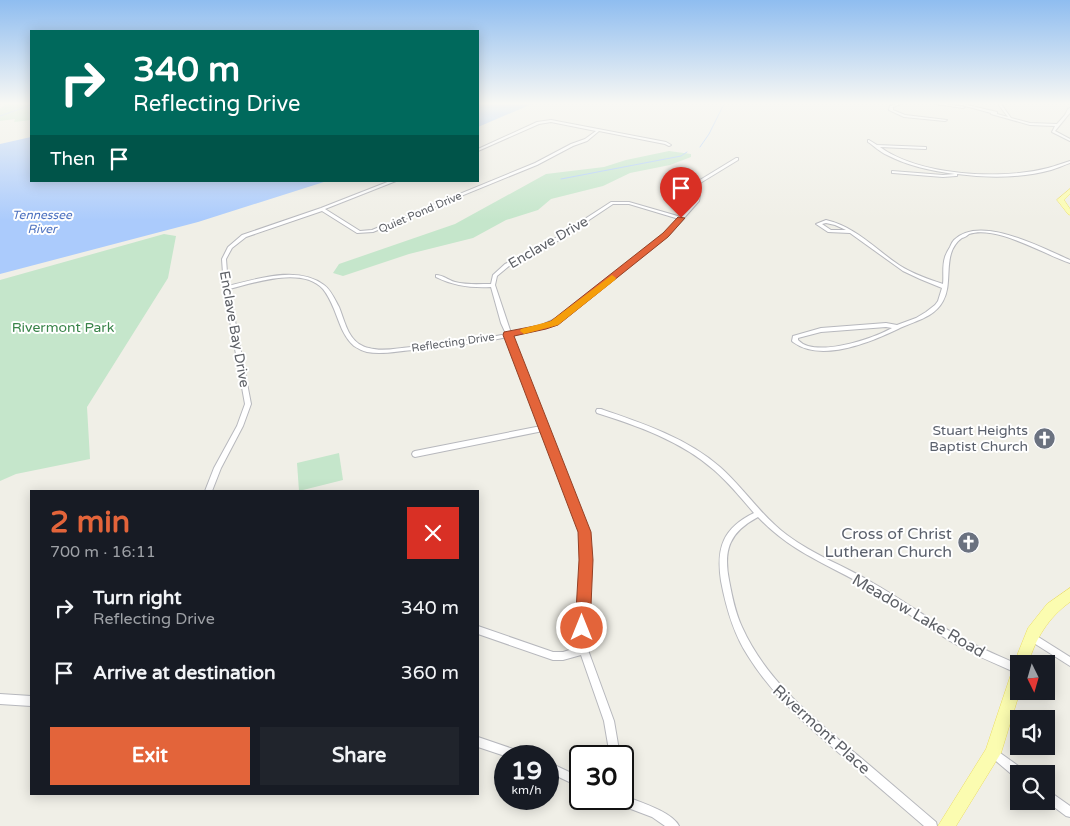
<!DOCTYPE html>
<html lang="en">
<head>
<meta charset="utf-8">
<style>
	:root { --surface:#171b24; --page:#20242c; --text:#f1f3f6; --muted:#9ea1a6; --accent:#e3643a }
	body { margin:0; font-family:"Varela Round",sans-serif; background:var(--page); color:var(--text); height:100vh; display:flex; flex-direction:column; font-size:19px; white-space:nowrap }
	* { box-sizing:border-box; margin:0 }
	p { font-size:16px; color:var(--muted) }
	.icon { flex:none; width:28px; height:28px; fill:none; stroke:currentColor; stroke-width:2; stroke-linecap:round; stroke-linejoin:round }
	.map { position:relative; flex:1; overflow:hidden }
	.drawer { position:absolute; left:30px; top:490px; width:449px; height:305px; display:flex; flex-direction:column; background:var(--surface); border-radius:0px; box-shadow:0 2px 12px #0003 }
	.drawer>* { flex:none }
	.banner { position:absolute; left:30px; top:30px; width:449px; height:152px; border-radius:0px; box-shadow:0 2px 12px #0003; background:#00695c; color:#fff; overflow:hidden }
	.needle { width:32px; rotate:175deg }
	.controls { position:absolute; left:1010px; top:655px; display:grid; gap:10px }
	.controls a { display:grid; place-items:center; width:45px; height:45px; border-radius:0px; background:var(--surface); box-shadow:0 2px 12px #0003; font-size:25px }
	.speed { position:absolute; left:494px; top:745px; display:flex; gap:10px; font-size:25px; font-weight:700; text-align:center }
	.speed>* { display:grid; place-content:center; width:65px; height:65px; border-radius:50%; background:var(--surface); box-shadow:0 2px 12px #0003; line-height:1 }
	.speed small { font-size:12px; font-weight:400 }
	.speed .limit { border:2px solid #111; border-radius:8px; background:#fff; color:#111 }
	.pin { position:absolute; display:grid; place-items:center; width:42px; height:42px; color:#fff; margin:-51px -21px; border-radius:50% 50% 50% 0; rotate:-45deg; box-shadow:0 0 5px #0007 }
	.pin .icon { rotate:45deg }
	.me { position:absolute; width:55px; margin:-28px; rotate:0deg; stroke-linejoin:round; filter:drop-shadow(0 0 4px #0008) }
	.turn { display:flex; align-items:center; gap:18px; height:105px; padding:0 20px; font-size:22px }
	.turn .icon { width:65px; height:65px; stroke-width:2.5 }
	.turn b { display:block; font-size:35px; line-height:42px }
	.then { display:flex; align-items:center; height:48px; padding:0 20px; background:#0003; gap:10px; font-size:19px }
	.round { display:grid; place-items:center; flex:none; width:52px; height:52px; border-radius:0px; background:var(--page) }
	.headline { display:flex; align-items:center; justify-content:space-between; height:85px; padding:0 20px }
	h1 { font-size:30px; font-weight:700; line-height:38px; color:var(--accent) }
	.action { display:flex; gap:10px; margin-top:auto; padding:10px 20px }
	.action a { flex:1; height:58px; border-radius:0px; background:var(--accent); color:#fff; font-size:20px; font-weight:700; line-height:58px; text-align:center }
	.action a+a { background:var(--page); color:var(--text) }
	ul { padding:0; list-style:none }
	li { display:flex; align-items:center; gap:15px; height:65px; padding:0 20px }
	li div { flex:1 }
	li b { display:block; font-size:19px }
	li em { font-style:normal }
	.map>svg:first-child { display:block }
</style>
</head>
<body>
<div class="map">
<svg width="1070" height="826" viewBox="0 0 1070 826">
	<rect width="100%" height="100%" fill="#f0efe7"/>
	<g fill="#c5e6cb">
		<path d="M3 104 31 105V120L14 122 15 119 0 121V109L5 105Z"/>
		<path d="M669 151 691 154V157L670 165 630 173 603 186 551 199 538 210 506 220 473 238 409 254 343 276 333 273 339 264 455 224 546 174 604 167 626 160Z"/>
		<path d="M164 234 176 236 168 278 87 407 90 459 16 474 0 481V280Z"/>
		<path d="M339 453 343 480 299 491 297 463Z"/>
	</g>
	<g fill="#abcbfc">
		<path d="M478 104H532L478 127Z"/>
		<path d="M31 137V181H327L198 222 0 274V144Z"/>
	</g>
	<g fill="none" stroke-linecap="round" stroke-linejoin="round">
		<g stroke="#abcbfc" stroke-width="1">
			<path d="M0 116 31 105"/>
			<path d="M700 147 709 134 724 104"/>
			<path d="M561 179 681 156 687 152"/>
		</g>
		<defs>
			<g id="street">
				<path d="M896 104H900L893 107V110L905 115 947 120 945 121 904 117 889 110 890 106Z"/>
				<path d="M936 104H946L965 107 963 108Z"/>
				<path d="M958 104H963L997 112V114L1008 117 998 104H1001L1011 118 1030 123 1057 124 1065 115 1068 109 1070 108V113L1068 115 1055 131 1070 139V141L1052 132 1055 126 1030 125 991 114V113Z"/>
				<path d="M551 120 666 142 671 145 669 146 665 144 599 131 587 141 573 146 537 165 373 232 357 233 322 211 246 237 232 248 226 259 228 286C257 279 298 265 324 285 331 290 335 300 339 307 344 319 347 336 359 344 361 345 366 348 369 348 382 352 398 348 411 347 442 343 475 341 506 334L501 323 491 287C471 288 454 286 436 277V275C443 275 448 280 455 282 466 285 479 284 491 284L493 275 505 264 540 248 611 202H629L681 217 695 201 696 195 692 187 695 183 736 158H738V160L697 185 696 187 700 195 699 201 669 235 563 319 548 327 512 336 589 531 590 560 586 617 588 650 614 721 620 756H610L604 721 581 655 563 660H553L478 634V626L553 652H563L579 647 578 617 582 560 581 531 543 431 415 457 413 456 412 454 413 452 415 451 541 426 507 337C476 344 444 347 413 350 398 351 382 355 367 352 363 351 357 348 354 346 343 337 339 321 334 309 331 302 328 295 323 289 302 266 254 283 229 289L251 404 243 426 221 468 212 491H205L214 468 237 426 245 404 224 288 222 259 228 247 242 235 321 208 390 181H396L325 209 360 231 372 230 535 163 571 144 585 139 596 131 551 122 539 124 478 151V149L537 122ZM613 204H629L679 219 665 233 559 317 544 324 511 333 495 285 497 276 509 266 544 250Z"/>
				<path d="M869 140 877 145 926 147V149H925L880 147C920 176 1001 180 1048 168 1056 166 1063 163 1070 161V163C1064 165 1058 168 1051 170 1023 178 987 178 957 174V176H956L943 177 893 173H892V171L943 175 955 174C932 171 908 166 887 155 880 152 874 146 868 142V140Z"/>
				<path d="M826 220C856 227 875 249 899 265 913 274 928 279 943 284 944 276 942 266 945 257 946 254 948 250 950 247 951 245 952 242 954 240 980 214 1042 248 1070 260V263C1043 254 997 225 969 234 968 235 964 238 962 238 941 253 954 282 943 301 934 318 914 321 898 329 871 342 821 363 793 342L792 341 793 336 821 328 886 323 897 325 916 318 926 312 935 305 938 301 942 288 920 279 903 271 850 233 828 232 816 224ZM826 223 835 225 846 230H831L822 224ZM886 327 892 328C872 339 831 352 808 346 804 345 801 343 798 340V338L821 332Z"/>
				<path d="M597 409H601C642 423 687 438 720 467 744 488 761 516 787 535 813 555 845 566 873 583 905 601 935 624 967 641 984 650 1002 657 1019 665V674C996 664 972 654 950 641 922 624 895 604 867 587 827 564 791 552 758 517 730 532 723 549 729 580 732 596 735 612 742 627 766 681 816 721 861 758 886 779 911 801 936 822L937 826H924C900 805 876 785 852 764 814 732 774 698 748 656 733 633 726 607 721 581 716 548 723 528 754 513 741 498 729 483 714 470 681 441 638 426 597 413L596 411Z"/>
				<path d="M1032 633 1070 657V666L1029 640 1028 637 1029 634Z"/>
				<path d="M0 694 31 696V706L0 704Z"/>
				<path d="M478 737 519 751 522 753 524 756H505L478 747Z"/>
				<path d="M993 748 996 750 1024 770 1025 774H1019V778H1016L990 756 988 753 990 750Z"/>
				<path d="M548 762 580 777V787L548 772Z"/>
				<path d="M1046 789 1070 806V817L1066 816 1046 801Z"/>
				<path d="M622 795C637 801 673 812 679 826H665L652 817 615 803 614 799H622Z"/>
			</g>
			<g id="primary">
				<path d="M1070 189V194L1064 200 1070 209V215L1068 214 1057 200Z"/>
				<path d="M1070 588V602C1048 618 1036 638 1028 664H1019L1020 691 1001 753 956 826H938L986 749 1018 653 1028 628 1047 604Z"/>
			</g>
		</defs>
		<use href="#street" stroke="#b7b8bd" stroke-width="2"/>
		<use href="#primary" stroke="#ecdd64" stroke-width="1"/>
		<use href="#street" fill="#fff" fill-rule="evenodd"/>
		<use href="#primary" fill="#fbfcb0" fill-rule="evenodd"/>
	</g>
	<linearGradient id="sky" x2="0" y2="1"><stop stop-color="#8fbdf0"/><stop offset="0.47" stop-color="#f8f8f4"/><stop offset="1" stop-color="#f8f8f4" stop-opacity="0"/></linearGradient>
	<rect width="1070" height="220" fill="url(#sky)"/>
	<path fill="#e3643a" stroke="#944126" d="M678 217 685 218 668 237 558 325 546 329 514 336 591 532 593 560 590 628 588 634 582 636 577 634 575 628 579 560 578 532 503 335 504 332 540 325 551 321 663 233Z"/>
	<path fill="#f59e0b" d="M612 275 616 278 615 280 558 325 524 334 520 331 521 329 551 321Z"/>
	<defs>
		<symbol id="church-disc" viewBox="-11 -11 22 22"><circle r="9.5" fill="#6b7280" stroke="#fff"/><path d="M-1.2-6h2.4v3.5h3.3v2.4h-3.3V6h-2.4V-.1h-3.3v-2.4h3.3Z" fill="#fff"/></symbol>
	</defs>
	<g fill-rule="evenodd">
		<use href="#church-disc" x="1032" y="426" width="25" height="25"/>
		<use href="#church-disc" x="956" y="530" width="25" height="25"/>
	</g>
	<g text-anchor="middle" stroke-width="4" stroke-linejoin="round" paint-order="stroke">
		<g font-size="11" fill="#5e6167" stroke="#fff">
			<text transform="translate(420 212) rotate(-23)" y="4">Quiet Pond Drive</text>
			<text transform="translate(453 342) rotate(-8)" y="4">Reflecting Drive</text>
		</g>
		<g font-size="12" font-style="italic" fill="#4d72c0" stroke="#fff">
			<text x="42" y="219">Tennessee<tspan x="42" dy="14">River</tspan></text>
		</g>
		<g font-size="14" fill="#5e6167" stroke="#fff">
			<text transform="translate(548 242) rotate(-30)" y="5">Enclave Drive</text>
			<text transform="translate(235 329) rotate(80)" y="5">Enclave Bay Drive</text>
		</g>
		<g font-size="14" fill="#398449" stroke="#fff">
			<text x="63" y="332">Rivermont Park</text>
		</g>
		<g font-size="14" fill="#5b616d" stroke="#fff" text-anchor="end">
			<text x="1028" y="435">Stuart Heights<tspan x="1028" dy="16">Baptist Church</tspan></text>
		</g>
		<g font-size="16" fill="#5b616d" stroke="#fff" text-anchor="end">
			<text x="952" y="539">Cross of Christ<tspan x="952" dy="18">Lutheran Church</tspan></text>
		</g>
		<g font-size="16" fill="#5e6167" stroke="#fff">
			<text transform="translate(919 615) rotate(30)" y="6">Meadow Lake Road</text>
			<text transform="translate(822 729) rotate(42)" y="6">Rivermont Place</text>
		</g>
	</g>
</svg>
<div class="controls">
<a><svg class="needle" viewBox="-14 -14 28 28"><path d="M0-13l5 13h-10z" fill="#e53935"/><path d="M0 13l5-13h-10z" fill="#9ea1a6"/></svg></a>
<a><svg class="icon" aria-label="sound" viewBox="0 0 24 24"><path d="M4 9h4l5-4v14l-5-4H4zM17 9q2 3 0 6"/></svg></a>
<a><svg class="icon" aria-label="search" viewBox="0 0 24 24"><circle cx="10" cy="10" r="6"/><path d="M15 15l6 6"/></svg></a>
</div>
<div class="speed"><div>19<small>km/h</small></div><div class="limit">30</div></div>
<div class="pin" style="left:681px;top:218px;background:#d93025"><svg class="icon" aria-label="arrive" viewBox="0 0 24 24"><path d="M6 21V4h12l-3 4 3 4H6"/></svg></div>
<svg class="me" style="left:582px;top:628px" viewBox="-20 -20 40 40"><circle r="17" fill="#e3643a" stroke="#fff" stroke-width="3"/><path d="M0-11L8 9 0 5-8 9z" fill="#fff"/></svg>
<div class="banner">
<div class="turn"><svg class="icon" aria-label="right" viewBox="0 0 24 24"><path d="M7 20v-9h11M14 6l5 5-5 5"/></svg><div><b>340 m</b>Reflecting Drive</div></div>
<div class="then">Then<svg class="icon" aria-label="arrive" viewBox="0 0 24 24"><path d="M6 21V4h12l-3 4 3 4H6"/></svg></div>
</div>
<section class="drawer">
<div class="headline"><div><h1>2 min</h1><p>700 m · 16:11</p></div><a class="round" style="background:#d93025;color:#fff"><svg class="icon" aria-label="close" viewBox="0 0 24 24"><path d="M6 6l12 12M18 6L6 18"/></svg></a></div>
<ul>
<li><svg class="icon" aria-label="right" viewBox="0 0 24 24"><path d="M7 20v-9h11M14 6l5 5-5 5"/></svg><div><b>Turn right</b><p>Reflecting Drive</p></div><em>340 m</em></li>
<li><svg class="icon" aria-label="arrive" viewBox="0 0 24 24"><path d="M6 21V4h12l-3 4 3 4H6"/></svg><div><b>Arrive at destination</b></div><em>360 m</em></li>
</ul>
<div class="action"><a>Exit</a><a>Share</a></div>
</section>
</div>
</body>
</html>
